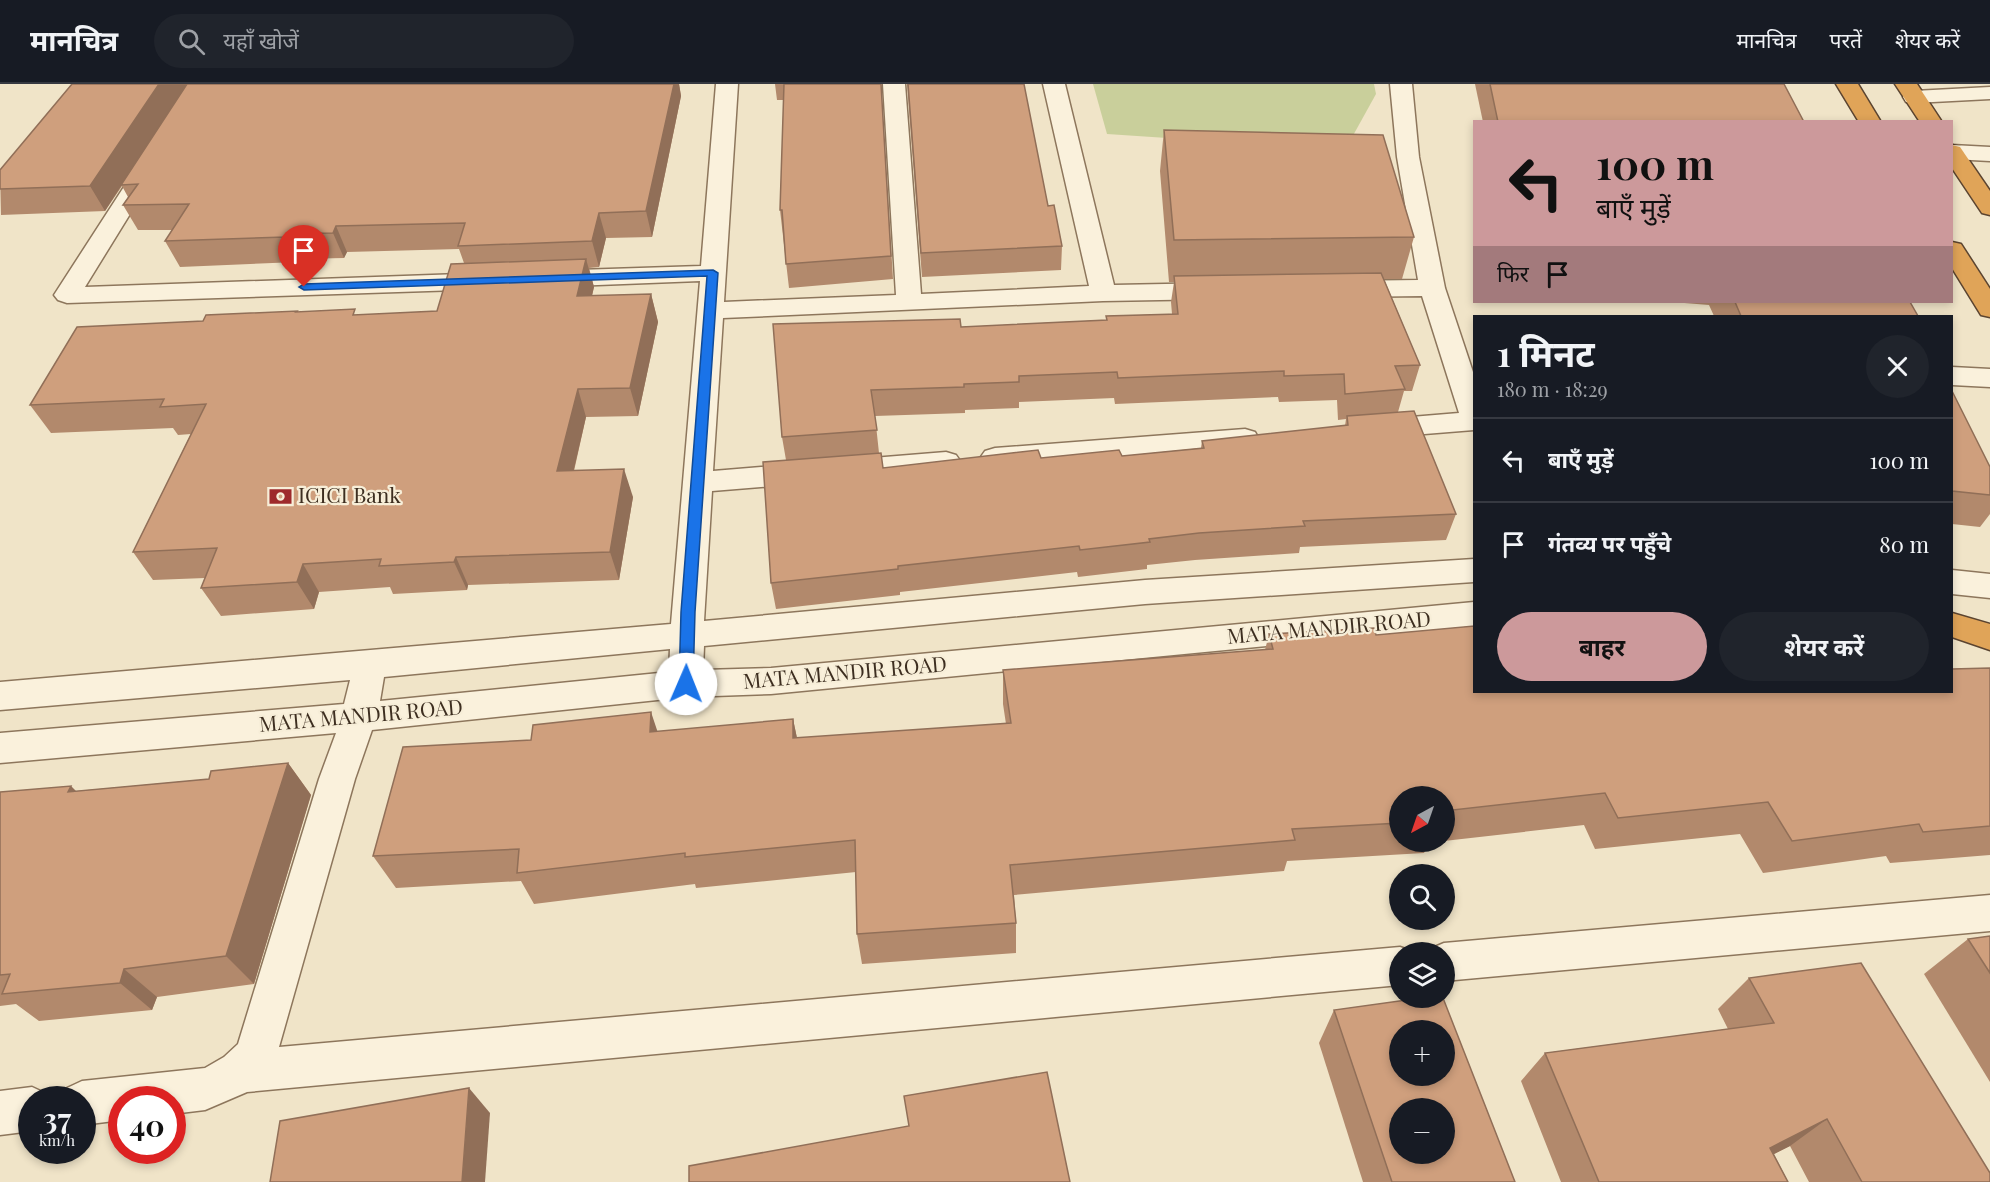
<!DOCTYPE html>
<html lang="hi">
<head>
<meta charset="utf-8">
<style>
	:root { --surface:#171b24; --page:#20242c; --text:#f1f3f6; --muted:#9ea1a6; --line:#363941; --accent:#cc999b }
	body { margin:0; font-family:"Playfair Display","Noto Sans Devanagari",serif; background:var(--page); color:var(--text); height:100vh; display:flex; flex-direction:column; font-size:22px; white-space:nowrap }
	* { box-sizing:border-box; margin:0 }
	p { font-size:20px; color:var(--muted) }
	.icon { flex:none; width:33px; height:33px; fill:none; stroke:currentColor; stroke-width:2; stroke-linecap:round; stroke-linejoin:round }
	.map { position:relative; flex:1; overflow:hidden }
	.side { position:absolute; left:1473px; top:231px; width:480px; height:378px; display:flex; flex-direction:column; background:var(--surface); border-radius:0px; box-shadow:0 3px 9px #0003 }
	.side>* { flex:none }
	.hud { position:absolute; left:1473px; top:36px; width:480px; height:183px; border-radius:0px; box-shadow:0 3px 9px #0003; background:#cc999b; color:#111; overflow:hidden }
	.needle { width:39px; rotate:220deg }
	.tools { position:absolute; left:1389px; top:702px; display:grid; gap:12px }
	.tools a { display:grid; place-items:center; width:66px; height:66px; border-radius:50%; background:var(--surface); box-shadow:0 3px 9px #0003; font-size:30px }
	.speed { position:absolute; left:18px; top:1002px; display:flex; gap:12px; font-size:30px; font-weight:700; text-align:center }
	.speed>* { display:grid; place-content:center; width:78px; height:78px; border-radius:50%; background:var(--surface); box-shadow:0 3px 9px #0003; line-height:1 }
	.speed small { font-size:15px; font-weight:400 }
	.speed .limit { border:9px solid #d22; background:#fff; color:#111 }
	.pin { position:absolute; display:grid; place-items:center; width:51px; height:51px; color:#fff; margin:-62px -26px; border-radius:50% 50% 50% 0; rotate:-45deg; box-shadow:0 0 6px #0007 }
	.pin .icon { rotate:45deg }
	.me { position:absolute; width:66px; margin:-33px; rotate:1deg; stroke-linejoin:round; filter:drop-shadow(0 0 4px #0008) }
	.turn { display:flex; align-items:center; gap:21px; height:126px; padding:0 24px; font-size:27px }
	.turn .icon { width:78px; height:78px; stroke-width:2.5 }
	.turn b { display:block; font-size:42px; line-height:51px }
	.then { display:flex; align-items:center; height:57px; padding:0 24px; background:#0003; gap:12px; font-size:22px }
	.round { display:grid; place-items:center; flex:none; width:63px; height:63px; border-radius:32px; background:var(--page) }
	.head { display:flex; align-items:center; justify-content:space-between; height:102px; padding:0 24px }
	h1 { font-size:36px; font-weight:700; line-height:45px }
	.button { display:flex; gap:12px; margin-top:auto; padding:12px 24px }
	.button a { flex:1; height:69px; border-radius:36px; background:var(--accent); color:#111; font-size:24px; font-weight:700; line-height:69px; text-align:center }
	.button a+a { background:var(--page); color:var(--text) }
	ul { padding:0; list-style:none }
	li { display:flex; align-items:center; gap:18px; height:84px; padding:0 24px; border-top:2px solid var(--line) }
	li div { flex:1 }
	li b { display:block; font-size:22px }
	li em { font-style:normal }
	header { display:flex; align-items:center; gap:36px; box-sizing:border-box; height:84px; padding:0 30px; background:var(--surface); border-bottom:2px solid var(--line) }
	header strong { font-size:28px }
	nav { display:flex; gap:33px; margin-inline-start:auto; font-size:21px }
	.search { width:420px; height:54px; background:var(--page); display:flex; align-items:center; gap:15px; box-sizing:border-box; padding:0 21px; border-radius:33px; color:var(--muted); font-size:22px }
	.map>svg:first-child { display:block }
</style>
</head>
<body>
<header>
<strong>मानचित्र</strong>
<div class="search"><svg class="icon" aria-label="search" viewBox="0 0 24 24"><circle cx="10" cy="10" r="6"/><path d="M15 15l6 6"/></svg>यहाँ खोजें</div>
<nav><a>मानचित्र</a><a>परतें</a><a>शेयर करें</a></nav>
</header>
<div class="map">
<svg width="1990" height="1098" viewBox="0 0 1990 1098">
	<rect width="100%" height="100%" fill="#f0e4c8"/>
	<path fill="#c9cf9b" d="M1093 0H1374L1376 10 1345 66 1107 50Z"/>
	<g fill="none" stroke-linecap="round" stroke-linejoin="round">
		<defs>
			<g id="minor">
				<path d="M716 0H738L724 218 896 211 883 0H905L921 210 1089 202 1043 0H1065L1114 201 1217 199 1226 202 1230 207 1226 212 1217 215 1103 217 723 234 713 387 946 368 956 371 961 378 956 385 946 388 712 407 704 537 1145 496 1474 475V498L1145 520 704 562 703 586 771 584 1474 518V542L771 610 686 613 372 646 355 695 279 963 1400 863 1414 868H1400V901L247 1008 205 1026 172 1030V1016H122V1036L82 1041V1016H62L67 1004 82 997 205 984 224 973 238 960 319 695 336 649 0 679V649L344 620 350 596 0 626V598L671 540 700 197 547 203 538 200 534 195 538 190 547 187 701 182ZM670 565 669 588 380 617 384 593Z"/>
				<path d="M1390 0H1412L1419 73 1445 204 1474 291V346L1375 354 1365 352 1361 345 1365 338 1375 336 1459 329 1422 212 1344 213 1335 210 1331 205 1335 200 1344 197 1418 196 1397 73Z"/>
				<path d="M1990 3V15L1914 19 1906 18 1903 13 1906 8 1914 7Z"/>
				<path d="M1952 61 1990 63V77L1952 75Z"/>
				<path d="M148 76 156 78 159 83 85 203 489 189 498 192 502 197 498 202 489 205 67 219 58 216 54 211 140 78Z"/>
				<path d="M1952 283 1990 285V303L1952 301Z"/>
				<path d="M1245 345 1255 348 1259 355 1255 362 1245 365 995 384 985 381 980 374 985 367 995 364Z"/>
				<path d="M1952 486 1990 490V514L1952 510Z"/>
				<path d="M1990 811V847L1444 897V868H1428L1430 865 1444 859Z"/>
				<path d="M32 1003 47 1010 50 1016H32V1047L0 1051V1007Z"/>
			</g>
			<g id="highway">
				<path d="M1836 0H1858L1881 38H1859Z"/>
				<path d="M1895 0H1917L1942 38H1920Z"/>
				<path d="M1952 61 1960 63 1990 107V131L1982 129 1952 84Z"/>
				<path d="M1952 158 1961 160 1990 205V233L1981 231 1952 184Z"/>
				<path d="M1952 529 1990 540V566L1952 553Z"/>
			</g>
		</defs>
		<use href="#minor" stroke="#8d765c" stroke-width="3"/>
		<use href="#highway" stroke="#5b4430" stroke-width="3"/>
		<use href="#minor" fill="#faf1dc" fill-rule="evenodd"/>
		<use href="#highway" fill="#e0a458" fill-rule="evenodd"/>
	</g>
	<g fill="#b2896c" fill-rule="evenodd">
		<path d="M674 0H679L681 12 652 153 606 154 599 183 589 184 594 203 592 212 651 210 658 238 638 332 586 333 574 387 633 413 619 496 468 501 467 506 393 510 390 503 319 508 314 525 221 532 201 504 205 494 153 496 133 468 191 350 178 351 173 344 51 349 30 321 203 237 298 228 358 231 437 227 464 179 459 165 347 168 344 174 299 175 297 178 180 183 165 157 173 146H138L123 121 128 113 122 102 105 127 1 131 0 86Z"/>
		<path d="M775 0H881L893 195 789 204 780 126 784 16H777Z"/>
		<path d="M907 0H1024L1048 122 1062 162 1061 186 922 193Z"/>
		<path d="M1475 0H1784L1804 38H1483Z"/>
		<path d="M1164 46 1414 153 1402 195H1384L1420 281 1412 307H1404L1398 328 1456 430 1446 456 1300 463 1299 469 1195 476 1147 481V485L1078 493 1077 488 900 508V511L776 525 771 499 786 376 782 353 961 243 1106 236V232L1172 230 1171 218 1174 198H1169L1160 87ZM1278 313 1279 318 1337 316 1338 336 1346 335 1345 342 1202 357 1201 364 1122 372 1041 374 883 384 879 369 875 332 965 329V326L1019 324V318L1114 314 1115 320Z"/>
		<path d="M1672 218H1910L1918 232H1714L1709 221Z"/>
		<path d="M1952 307 1990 383V430L1980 443 1952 440Z"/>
		<path d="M1269 550 1376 551 1474 608 1990 584V771L1890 779 1886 772 1763 789 1740 750 1595 765 1584 741 1444 757V712H1400V758H1443L1429 759 1424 769 1287 777 1284 787 1014 811 1016 839V869L862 880 857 850 856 788 696 804 695 800 534 820 521 797 396 804 373 772 531 656 658 648 793 635 797 654 1006 640 1003 620V586L1265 566Z"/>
		<path d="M288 679 311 711 254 900 157 913 152 926 39 937 16 920 0 922V708L76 707 209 695Z"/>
		<path d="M1990 852V998L1924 890 1968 855Z"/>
		<path d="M1749 894 1990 1098H1809L1790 1062 1774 1070 1788 1098H1561L1521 997 1545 969 1728 945 1718 925Z"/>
		<path d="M1334 926 1515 1098H1363L1319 959Z"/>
	</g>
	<g fill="#916f58">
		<path d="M159 0H187L105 127 90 102Z"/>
		<path d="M674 0H679L681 12 652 153 646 127Z"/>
		<path d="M599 129 606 154 599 183 592 157Z"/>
		<path d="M336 142 347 168 344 174 333 149Z"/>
		<path d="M286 150 299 175 297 178 285 153Z"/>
		<path d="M586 175 594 203 585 240 577 212Z"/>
		<path d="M651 210 658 238 638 332 630 304Z"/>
		<path d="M578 305 586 333 567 415 557 387Z"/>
		<path d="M624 385 633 413 619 496 610 468Z"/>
		<path d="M456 473 468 501 467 506 454 478Z"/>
		<path d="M303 480 319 508 314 525 297 498Z"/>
		<path d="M651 628 662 661 650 648Z"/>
		<path d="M793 635 800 669 793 654Z"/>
		<path d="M288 679 311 711 254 900 226 872Z"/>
		<path d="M71 702 102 733 68 708Z"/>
		<path d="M124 885 157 913 152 926 120 899Z"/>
		<path d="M469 1004 490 1029 485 1098H462Z"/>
		<path d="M1827 1035 1790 1062 1735 1090 1770 1064Z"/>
	</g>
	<g fill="#cf9f7d" stroke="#916f58" stroke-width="1.5" fill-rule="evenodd">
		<path d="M72 0H159L90 102 0 105V86Z"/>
		<path d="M187 0H674L646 127 599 129 592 157 458 162 465 139 336 142 333 149 286 150 285 153 165 157 189 120 123 121 138 100 121 101Z"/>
		<path d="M784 0H881L891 172 786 180 782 126H780Z"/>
		<path d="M908 0H1024L1048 122 1054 121 1062 162 921 169Z"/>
		<path d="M1490 0H1784L1804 38H1498Z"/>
		<path d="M1164 46 1383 51 1414 153 1174 156Z"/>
		<path d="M586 175 577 212 651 210 630 304 578 305 557 387 624 385 610 468 456 473 454 478 379 482 381 475 303 480 297 498 201 504 217 464 133 468 206 320 160 323 164 315 30 321 77 243 203 237 206 231 297 227 296 228 355 225 353 231 437 227 451 180Z"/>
		<path d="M1381 189 1420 281 1395 282 1405 305 1345 310 1344 290 1284 292V287L1118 294 1117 288 1019 292V298L964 300V303L871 306 877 346 782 353 773 240 960 235 961 243 1107 236 1106 232 1178 230 1174 192Z"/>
		<path d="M1735 218H1910L1918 232H1741Z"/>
		<path d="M1952 307 1990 383V411L1952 407Z"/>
		<path d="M1414 327 1456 430 1303 437 1305 442 1199 449 1149 455 1150 458 1080 466 1079 462 898 482V485L771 499 763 378 881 369 883 384 1038 366 1041 374 1119 366 1122 372 1204 364 1202 357 1348 341 1347 332Z"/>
		<path d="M1474 542V608H1952V585L1990 584V742L1923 748 1919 740 1792 757 1768 718 1618 734 1605 709 1444 727V712H1400V739L1292 745 1295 756 1010 781 1016 839 857 850 855 756 685 773V769L517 789 519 765 373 772 403 663 531 656 533 641 651 628 650 648 793 635V654L1011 639 1003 586 1273 565 1269 550 1374 544 1376 551Z"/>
		<path d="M288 679 226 872 124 885 120 899 2 910 10 890 0 891V708L71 702 68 708 209 695 211 687Z"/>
		<path d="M1990 852V889L1968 855Z"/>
		<path d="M1861 879 1990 1089V1098H1862L1827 1035 1770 1064 1788 1098H1599L1545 969 1774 939 1749 894Z"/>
		<path d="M1421 914H1443L1515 1098H1392L1334 926ZM1400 946H1444V992H1400ZM1400 1024H1444V1070H1400Z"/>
		<path d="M1047 988 1070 1098H689V1082L909 1042 904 1012Z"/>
		<path d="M469 1004 462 1098H270L280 1037Z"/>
	</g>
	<path fill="#1a73e8" stroke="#114b97" stroke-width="1.5" d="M713 186 718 189 695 528 693 600 691 604H681L679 600 681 528 707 192 304 206 299 203 304 200Z"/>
	<defs>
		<symbol id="bank-bare" viewBox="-9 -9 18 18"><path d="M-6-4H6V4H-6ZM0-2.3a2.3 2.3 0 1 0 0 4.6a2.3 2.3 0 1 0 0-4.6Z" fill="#9e2a2b" stroke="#f7eed8" stroke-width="2.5" paint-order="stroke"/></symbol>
	</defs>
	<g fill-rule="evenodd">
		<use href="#bank-bare" x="264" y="396" width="33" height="33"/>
	</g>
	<g text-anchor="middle" stroke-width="4.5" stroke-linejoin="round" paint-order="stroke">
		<g font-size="21" fill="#3d2e20" stroke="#f7eed8" text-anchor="start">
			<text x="298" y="419">ICICI Bank</text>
		</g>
		<g font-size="21" fill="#3d2e20" stroke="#f7eed8">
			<text transform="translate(1329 544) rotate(-5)" y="7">MATA MANDIR ROAD</text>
			<text transform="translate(845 589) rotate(-5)" y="7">MATA MANDIR ROAD</text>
			<text transform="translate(361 632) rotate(-5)" y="7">MATA MANDIR ROAD</text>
		</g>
	</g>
</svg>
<div class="tools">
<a><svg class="needle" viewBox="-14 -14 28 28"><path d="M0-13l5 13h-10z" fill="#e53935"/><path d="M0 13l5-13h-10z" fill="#9ea1a6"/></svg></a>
<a><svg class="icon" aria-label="search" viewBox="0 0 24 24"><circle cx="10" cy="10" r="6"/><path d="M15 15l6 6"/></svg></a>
<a><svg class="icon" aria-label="layers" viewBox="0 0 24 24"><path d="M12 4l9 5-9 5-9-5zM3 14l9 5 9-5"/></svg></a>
<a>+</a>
<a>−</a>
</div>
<div class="speed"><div>37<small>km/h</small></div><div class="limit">40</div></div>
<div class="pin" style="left:304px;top:203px;background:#d93025"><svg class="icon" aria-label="arrive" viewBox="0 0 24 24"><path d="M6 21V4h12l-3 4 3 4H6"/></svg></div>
<svg class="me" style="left:686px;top:600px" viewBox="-20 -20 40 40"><circle r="19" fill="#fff"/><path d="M0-13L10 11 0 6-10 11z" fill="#1a73e8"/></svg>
<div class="hud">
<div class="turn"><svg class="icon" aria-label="left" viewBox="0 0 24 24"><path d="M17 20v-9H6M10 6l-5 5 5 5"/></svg><div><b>100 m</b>बाएँ मुड़ें</div></div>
<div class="then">फिर<svg class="icon" aria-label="arrive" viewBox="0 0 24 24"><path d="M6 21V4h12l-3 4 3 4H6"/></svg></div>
</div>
<section class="side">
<div class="head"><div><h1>1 मिनट</h1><p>180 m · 18:29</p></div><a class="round"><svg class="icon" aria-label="close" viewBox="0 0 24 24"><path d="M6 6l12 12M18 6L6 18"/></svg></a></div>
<ul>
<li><svg class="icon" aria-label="left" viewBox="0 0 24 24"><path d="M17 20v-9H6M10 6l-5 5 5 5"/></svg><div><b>बाएँ मुड़ें</b></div><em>100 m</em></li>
<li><svg class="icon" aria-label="arrive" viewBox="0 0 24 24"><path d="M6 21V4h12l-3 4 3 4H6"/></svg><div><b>गंतव्य पर पहुँचे</b></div><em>80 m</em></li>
</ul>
<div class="button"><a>बाहर</a><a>शेयर करें</a></div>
</section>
</div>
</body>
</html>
